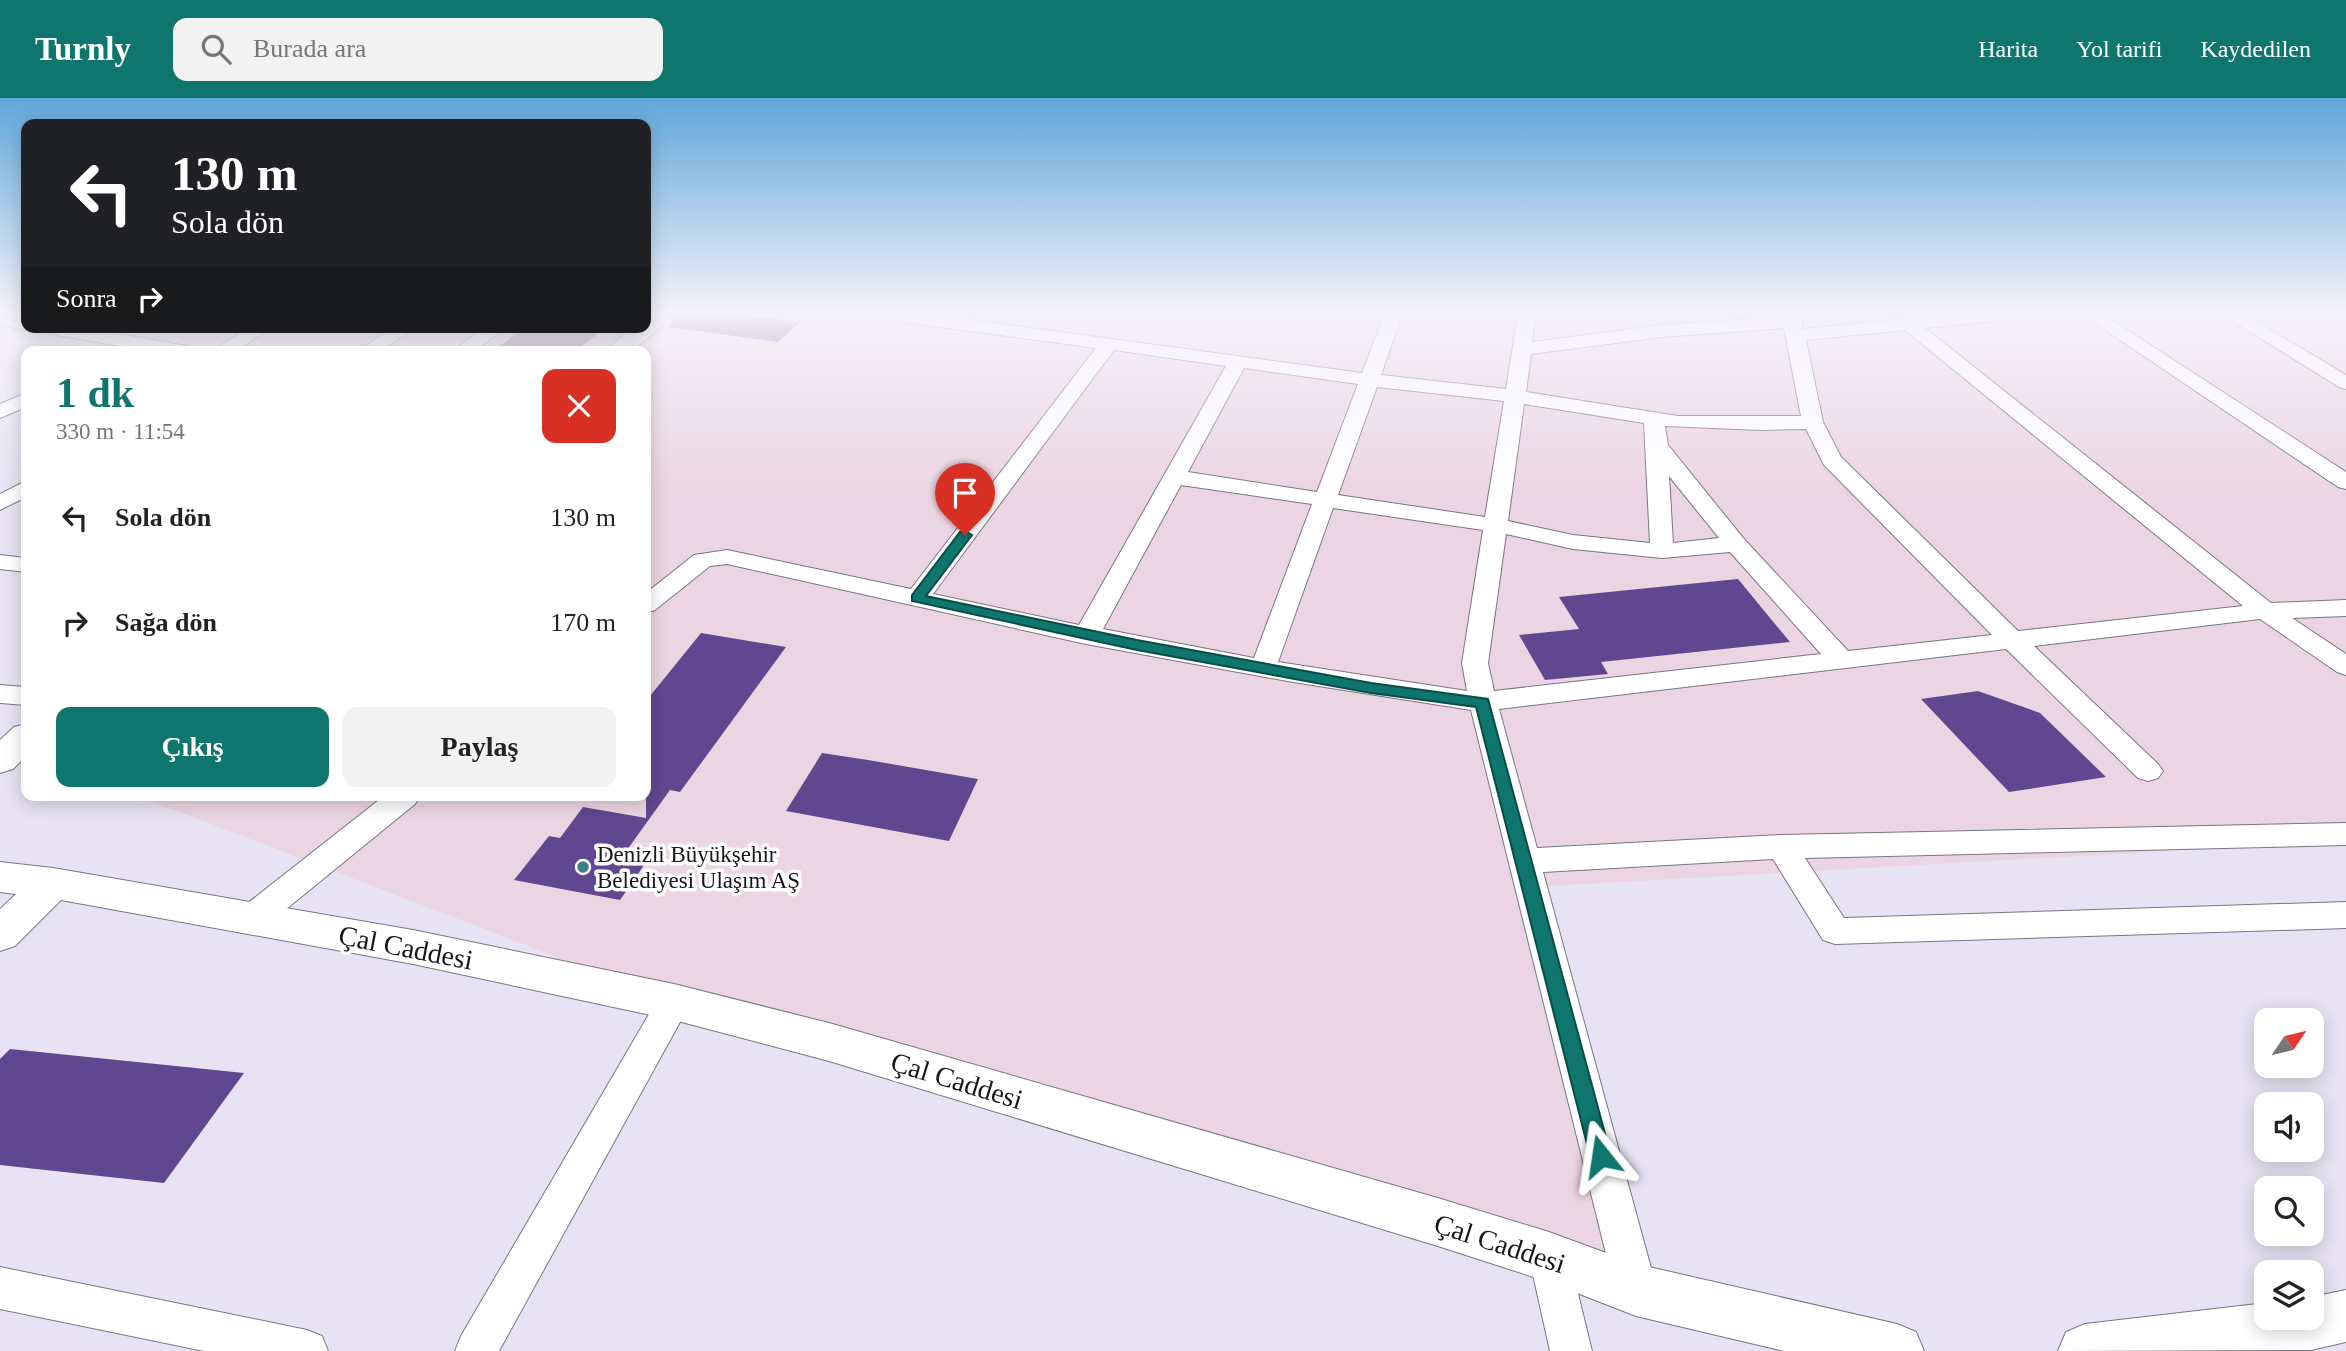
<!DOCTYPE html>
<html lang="tr">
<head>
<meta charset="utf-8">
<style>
	:root { --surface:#fff; --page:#f2f2f2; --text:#222; --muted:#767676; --accent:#0f766e }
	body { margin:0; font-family:Georgia,serif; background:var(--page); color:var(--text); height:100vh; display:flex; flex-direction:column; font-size:26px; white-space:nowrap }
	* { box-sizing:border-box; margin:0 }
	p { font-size:23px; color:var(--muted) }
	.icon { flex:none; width:38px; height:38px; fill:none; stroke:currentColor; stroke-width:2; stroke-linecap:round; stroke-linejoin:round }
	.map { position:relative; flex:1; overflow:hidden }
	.details { position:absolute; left:21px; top:248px; width:630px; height:455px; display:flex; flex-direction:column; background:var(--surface); border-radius:14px; box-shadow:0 4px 18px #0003 }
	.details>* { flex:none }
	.top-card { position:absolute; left:21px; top:21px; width:630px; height:214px; border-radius:14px; box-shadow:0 4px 18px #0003; background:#202124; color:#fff; overflow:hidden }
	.needle { width:46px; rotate:55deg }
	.controls { position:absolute; left:2254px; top:910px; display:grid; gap:14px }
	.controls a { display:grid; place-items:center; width:70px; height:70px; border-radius:14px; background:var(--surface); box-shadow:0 4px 18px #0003; font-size:35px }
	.pin { position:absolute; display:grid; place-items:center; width:60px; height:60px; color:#fff; margin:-72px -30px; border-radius:50% 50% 50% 0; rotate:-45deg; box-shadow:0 0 7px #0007 }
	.pin .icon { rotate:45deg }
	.me { position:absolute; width:77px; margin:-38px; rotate:345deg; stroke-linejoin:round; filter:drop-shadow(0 0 5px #0008) }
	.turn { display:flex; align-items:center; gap:24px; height:147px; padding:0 35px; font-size:32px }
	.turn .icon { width:91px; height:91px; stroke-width:2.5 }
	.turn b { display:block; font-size:49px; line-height:60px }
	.then { display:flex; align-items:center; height:66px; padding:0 35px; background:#0003; gap:14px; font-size:26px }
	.round { display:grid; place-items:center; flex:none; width:74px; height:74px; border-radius:14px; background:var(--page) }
	.overview { display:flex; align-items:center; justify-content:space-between; height:119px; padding:0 35px }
	h1 { font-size:42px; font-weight:700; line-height:52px; color:var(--accent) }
	.primary-button { display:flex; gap:14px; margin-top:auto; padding:14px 35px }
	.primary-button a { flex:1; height:80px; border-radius:14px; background:var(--accent); color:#fff; font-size:28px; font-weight:700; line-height:80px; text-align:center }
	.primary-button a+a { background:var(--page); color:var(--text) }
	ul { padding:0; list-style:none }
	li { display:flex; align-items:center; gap:21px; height:105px; padding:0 35px }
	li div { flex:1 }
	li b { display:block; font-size:26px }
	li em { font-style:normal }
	header { display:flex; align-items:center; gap:42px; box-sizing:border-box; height:98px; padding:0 35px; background:var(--accent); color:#fff }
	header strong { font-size:33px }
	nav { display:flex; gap:38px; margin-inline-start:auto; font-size:24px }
	.search { width:490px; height:63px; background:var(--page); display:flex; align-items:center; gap:18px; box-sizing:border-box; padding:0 24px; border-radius:14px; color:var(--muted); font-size:26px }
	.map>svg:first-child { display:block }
</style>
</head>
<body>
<header>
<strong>Turnly</strong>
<div class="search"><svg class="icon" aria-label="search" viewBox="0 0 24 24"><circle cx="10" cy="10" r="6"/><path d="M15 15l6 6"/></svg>Burada ara</div>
<nav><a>Harita</a><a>Yol tarifi</a><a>Kaydedilen</a></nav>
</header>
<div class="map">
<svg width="2346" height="1253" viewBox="0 0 2346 1253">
	<rect width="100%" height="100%" fill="#e8e3f4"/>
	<path fill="#ecd5e2" d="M646 217H2346V743L1531 789 1636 1192 674 904 138 698H646V254H187L47 229H646Z"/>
	<g fill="#61478f">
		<path d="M677 217H742L800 224 778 244 668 229Z"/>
		<path d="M526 229H606L574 254H491Z"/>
		<path d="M1738 481 1790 544 1601 564 1608 576 1545 582 1519 537 1579 531 1559 499Z"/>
		<path d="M701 535 786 549 680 694 670 692 627 752 651 757 620 802 514 782 549 738 560 740 583 709 646 720V603Z"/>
		<path d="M1978 593 2040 615 2106 679 2009 694 1921 601Z"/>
		<path d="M822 655 868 662 978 681 949 743 786 713Z"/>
		<path d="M10 951 244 975 164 1085 0 1067V961Z"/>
	</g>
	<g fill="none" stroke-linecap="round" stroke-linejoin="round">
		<defs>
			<g id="minor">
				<path d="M0 217 26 220V229H33L26 232 0 227Z"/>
				<path d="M888 217H936L1362 275 1384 217H1402L1381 277 1506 291 1518 217H1536L1532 244 1662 227 1782 219V217H1800L1803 231 1942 217H2003L2000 221 1994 223 1925 230 2271 505 2346 502V518L2292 520 2346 556V577L2337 574 2260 521 2034 548 2158 666 2163 673 2158 680 2148 683 2138 680 2006 551 1499 611 1537 750 1782 737 2346 725V747L1805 760 1844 820 2346 804V830L1835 846 1823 842 1773 761 1543 774 1657 1192 1651 1207 1636 1213 1621 1207 1615 1192 1471 612 1293 584 1086 546 727 466 710 468 655 512 646 515V495L694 457 727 452 911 491 1096 250 897 223ZM1784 230 1801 318H1678L1526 294 1531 256 1662 239ZM1905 232 2243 508 2018 533 1841 359 1823 324 1806 242ZM1114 252 1226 268 1079 527 933 496ZM1244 270 1358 286 1317 394 1188 374ZM1377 289 1504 303 1485 419 1338 397ZM1524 306 1644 325 1650 445 1573 437 1508 423ZM1665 328 1761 332 1806 331 1824 367 1992 537 1848 553 1744 441 1668 347ZM1669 378 1719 440 1673 445ZM1181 387 1312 406 1254 560 1103 531ZM1333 410 1483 432 1462 565 1467 593 1278 564ZM1506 436 1573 451 1662 460 1730 454 1821 556 1494 593 1488 565Z"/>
				<path d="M2083 217H2104L2346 374V391L2338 389Z"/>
				<path d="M2223 217H2245L2346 277V291L2339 289Z"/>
				<path d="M37 229H79L187 248 196 254H153L46 235Z"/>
				<path d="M249 229H272L234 254H211Z"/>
				<path d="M393 229H415L380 254H357Z"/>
				<path d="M484 229H506L474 254H452Z"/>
				<path d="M26 295V309L0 320V306Z"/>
				<path d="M26 383V399L0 412V396Z"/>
				<path d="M0 457 26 460V474L0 471Z"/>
				<path d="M0 587 26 589V607L0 605Z"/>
				<path d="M384 698H420L415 706 263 830 251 834 239 830 235 821 239 812Z"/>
				<path d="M674 889 686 894 691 904 499 1253H455L461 1238 662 894Z"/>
				<path d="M1549 1139 1563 1145 1569 1159 1592 1253H1550L1529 1159 1535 1145Z"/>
				<path d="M0 1169 307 1232 322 1238 328 1253H204L0 1211Z"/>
			</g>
			<g id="tertiary">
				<path d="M650 217H675L631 254H604L633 229H646V220Z"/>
				<path d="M26 626V658L13 671 0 675V642L14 629Z"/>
				<path d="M0 764 53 770 413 832 674 886 829 925 1441 1101 1549 1134 1636 1166 1897 1226 1916 1234 1924 1253H1784L1636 1218 1549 1184 1441 1149 829 963 674 922 413 866 61 802 15 848 0 853V811L16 796 0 794Z"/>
				<path d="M2346 1192V1244L2311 1252 2058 1253 2066 1234 2085 1226 2266 1205V1220H2312V1199Z"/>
			</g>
		</defs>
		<use href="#minor" stroke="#797584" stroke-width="2"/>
		<use href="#tertiary" stroke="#797584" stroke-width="2"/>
		<use href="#minor" fill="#fff" fill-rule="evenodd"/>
		<use href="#tertiary" fill="#fff" fill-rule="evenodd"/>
	</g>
	<linearGradient id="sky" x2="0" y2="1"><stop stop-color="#5fa7da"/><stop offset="0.55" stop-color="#f5f2fa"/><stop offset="1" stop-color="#f5f2fa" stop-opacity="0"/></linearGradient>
	<rect width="2346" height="392" fill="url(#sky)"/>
	<path fill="#0f766e" stroke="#0a4d48" stroke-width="2" d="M965 433 972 437 926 498 1137 542 1371 585 1488 601 1611 1058 1608 1065 1601 1068 1593 1065 1590 1058 1476 609 1371 595 1137 552 912 503V497L960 434Z"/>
	<circle fill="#3c7e8f" stroke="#fff" stroke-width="2.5" cx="583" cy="769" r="7"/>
	<g text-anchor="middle" stroke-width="7" stroke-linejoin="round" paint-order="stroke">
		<g font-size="23" fill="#17151b" stroke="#fff" text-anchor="start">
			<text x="597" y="764">Denizli Büyükşehir<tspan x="597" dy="26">Belediyesi Ulaşım AŞ</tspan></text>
		</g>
		<g font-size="28" fill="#17151b" stroke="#fff">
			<text transform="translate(406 849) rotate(11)" y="10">Çal Caddesi</text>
			<text transform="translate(957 982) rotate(17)" y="10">Çal Caddesi</text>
			<text transform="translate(1500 1145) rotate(18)" y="10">Çal Caddesi</text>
		</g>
	</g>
</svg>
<div class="controls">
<a><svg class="needle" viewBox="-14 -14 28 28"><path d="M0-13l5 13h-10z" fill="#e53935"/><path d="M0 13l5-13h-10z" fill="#767676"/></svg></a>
<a><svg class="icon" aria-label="sound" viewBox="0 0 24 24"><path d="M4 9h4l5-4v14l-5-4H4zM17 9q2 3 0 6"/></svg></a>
<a><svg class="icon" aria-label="search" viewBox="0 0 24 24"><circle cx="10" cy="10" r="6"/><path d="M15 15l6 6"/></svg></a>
<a><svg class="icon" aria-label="layers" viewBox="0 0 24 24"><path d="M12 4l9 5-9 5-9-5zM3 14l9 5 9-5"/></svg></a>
</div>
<div class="pin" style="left:965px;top:437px;background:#d93025"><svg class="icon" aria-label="arrive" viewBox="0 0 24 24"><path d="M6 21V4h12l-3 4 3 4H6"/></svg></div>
<svg class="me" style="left:1601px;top:1058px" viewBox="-20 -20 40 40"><path d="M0-17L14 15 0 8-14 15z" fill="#0f766e" stroke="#fff" stroke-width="4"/></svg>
<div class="top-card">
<div class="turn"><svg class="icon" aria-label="left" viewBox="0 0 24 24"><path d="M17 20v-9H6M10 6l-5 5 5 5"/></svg><div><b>130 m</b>Sola dön</div></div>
<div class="then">Sonra<svg class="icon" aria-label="right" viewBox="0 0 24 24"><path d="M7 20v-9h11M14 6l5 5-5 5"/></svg></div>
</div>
<section class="details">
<div class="overview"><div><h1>1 dk</h1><p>330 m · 11:54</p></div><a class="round" style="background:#d93025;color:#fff"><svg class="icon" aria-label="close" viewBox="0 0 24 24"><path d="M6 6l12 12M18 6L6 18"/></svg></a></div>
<ul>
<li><svg class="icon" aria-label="left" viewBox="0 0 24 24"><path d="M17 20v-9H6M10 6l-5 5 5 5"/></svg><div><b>Sola dön</b></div><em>130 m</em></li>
<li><svg class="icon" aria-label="right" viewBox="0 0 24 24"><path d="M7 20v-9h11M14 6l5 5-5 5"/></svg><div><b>Sağa dön</b></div><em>170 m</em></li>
</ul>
<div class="primary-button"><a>Çıkış</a><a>Paylaş</a></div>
</section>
</div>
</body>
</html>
